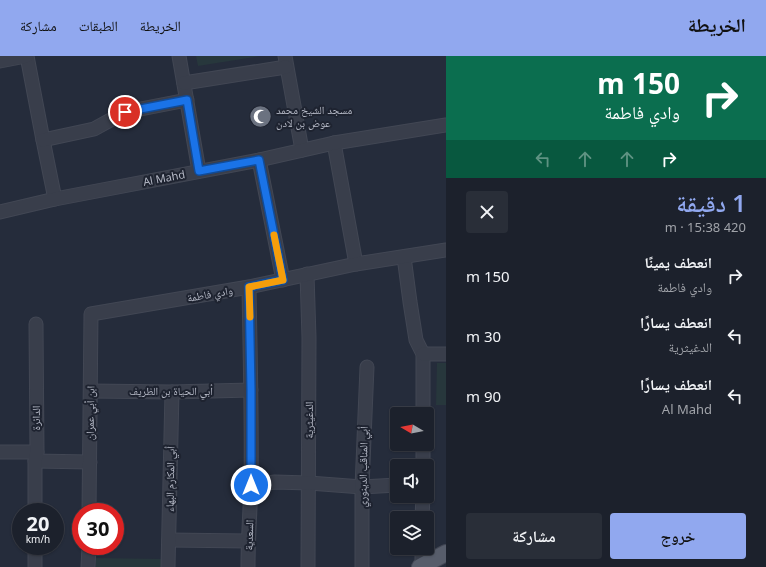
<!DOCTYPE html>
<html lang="ar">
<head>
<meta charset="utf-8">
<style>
	:root { --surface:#1c212c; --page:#292e38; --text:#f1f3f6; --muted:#a0a3a9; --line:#3a3e48; --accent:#91a8ef }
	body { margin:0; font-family:"Noto Sans","Noto Naskh Arabic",sans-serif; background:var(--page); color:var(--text); direction:rtl; height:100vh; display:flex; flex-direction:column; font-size:15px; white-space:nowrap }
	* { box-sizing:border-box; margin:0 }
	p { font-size:13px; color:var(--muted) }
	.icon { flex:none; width:22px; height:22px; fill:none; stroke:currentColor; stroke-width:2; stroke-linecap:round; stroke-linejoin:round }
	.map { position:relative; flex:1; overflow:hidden; direction:ltr }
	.drawer { display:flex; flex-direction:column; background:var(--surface); width:320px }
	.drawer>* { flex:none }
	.banner { background:#0b6e4f; color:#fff; overflow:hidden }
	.needle { width:26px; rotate:280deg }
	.buttons { position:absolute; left:390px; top:351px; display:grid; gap:8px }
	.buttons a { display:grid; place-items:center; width:44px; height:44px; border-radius:4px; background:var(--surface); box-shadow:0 1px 3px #0004,0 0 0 1px var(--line); font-size:20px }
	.speed { position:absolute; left:12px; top:447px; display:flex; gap:8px; font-size:20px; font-weight:700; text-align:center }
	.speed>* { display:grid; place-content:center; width:52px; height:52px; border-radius:50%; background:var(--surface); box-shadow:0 1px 3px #0004,0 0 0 1px var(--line); line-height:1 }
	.speed small { font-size:10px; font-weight:400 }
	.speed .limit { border:6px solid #d22; background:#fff; color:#111 }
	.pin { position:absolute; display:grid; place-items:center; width:34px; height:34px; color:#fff; margin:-17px; border:2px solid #fff; border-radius:50%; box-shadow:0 1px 4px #0007 }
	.me { position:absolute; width:44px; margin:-22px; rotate:0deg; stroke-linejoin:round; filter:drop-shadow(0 0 3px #0008) }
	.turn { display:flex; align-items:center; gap:14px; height:84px; padding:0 20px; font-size:18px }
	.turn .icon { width:52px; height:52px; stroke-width:2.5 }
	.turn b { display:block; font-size:28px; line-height:34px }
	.lanes { display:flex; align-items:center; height:38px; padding:0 20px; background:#0003; justify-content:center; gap:20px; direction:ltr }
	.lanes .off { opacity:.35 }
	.round { display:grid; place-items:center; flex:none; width:42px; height:42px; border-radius:4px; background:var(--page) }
	.summary { display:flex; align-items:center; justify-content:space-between; height:68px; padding:0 20px }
	h1 { font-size:24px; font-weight:600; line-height:30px; color:var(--accent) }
	.cta { display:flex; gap:8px; margin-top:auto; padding:8px 20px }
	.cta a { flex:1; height:46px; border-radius:4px; background:var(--accent); color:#111; font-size:16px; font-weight:600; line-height:46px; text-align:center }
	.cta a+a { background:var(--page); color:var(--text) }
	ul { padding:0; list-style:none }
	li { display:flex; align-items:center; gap:12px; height:60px; padding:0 20px }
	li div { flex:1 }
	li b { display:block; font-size:15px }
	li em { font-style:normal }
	header { display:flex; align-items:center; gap:24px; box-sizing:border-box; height:56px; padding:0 20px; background:var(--accent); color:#111 }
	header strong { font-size:19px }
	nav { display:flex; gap:22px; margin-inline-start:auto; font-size:14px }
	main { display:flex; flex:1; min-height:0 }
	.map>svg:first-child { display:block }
</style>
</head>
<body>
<header>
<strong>الخريطة</strong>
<nav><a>الخريطة</a><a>الطبقات</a><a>مشاركة</a></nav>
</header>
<main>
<section class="drawer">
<div class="banner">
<div class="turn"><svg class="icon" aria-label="right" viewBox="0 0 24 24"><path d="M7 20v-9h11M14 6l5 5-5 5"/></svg><div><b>150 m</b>وادي فاطمة</div></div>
<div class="lanes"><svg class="icon off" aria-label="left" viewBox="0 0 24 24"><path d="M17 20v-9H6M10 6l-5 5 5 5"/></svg><svg class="icon off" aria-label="ahead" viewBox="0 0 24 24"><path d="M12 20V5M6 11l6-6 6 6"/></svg><svg class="icon off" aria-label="ahead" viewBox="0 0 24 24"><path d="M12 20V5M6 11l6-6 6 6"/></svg><svg class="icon" aria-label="right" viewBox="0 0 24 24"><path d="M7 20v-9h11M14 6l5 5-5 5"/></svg></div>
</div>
<div class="summary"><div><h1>1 دقيقة</h1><p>420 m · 15:38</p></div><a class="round"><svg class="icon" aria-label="close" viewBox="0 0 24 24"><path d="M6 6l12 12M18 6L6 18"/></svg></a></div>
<ul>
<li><svg class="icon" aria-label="right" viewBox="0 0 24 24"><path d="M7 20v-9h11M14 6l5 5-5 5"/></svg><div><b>انعطف يمينًا</b><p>وادي فاطمة</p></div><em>150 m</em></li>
<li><svg class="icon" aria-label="left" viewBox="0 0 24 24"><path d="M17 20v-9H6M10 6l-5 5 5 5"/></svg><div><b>انعطف يسارًا</b><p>الدغيثرية</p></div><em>30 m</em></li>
<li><svg class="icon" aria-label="left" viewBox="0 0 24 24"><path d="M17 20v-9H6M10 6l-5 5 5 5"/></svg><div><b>انعطف يسارًا</b><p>Al Mahd</p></div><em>90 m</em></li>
</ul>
<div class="cta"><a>خروج</a><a>مشاركة</a></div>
</section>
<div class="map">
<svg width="446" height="511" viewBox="0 0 446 511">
	<rect width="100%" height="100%" fill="#252c3b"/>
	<g fill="#27373c">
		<path d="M196 0H260L198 10Z"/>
		<path d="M437 307H446V349H436Z"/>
		<path d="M95 502 162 503V511H96Z"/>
	</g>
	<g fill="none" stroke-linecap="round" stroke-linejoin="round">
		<defs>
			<g id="minor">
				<path d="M27 0 43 84 55 143"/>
				<path d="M179 0 199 115"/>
				<path d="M285 0 302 94"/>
				<path d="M0 5 26 0"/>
				<path d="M184 27 286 11"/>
				<path d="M43 84 94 73 125 56 187 44"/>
				<path d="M334 87 356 208"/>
				<path d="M259 104 283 224"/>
				<path d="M0 156 55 143 259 104 334 87 446 69"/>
				<path d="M404 201 410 246 416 284 423 298V358"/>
				<path d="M307 218 309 282 308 511"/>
				<path d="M423 298H446"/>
				<path d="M91 335 172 336 251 334"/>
				<path d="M423 388V410"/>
				<path d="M0 396H37"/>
				<path d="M35 405 90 406"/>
				<path d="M251 429 275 426 309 427 362 431 397 429"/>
				<path d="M35 456V405L37 396 36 268"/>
				<path d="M89 456 91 258 249 231 356 208 446 194"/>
				<path d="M422 462 423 440"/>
				<path d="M169 484 248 485"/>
				<path d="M35 490V511"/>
				<path d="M422 510V492"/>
				<path d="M88 511 89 490"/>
				<path d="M168 511 172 336"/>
				<path d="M248 511C248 484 250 456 251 429 252 363 250 297 249 231"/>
				<path d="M362 511V431L367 311"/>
			</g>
			<path id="major" d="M420 511 446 497"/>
		</defs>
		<use href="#minor" stroke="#424754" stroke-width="15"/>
		<use href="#major" stroke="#424754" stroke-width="18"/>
		<use href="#minor" stroke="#393e4b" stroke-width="13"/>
		<use href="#major" stroke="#575d6b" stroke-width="16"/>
	</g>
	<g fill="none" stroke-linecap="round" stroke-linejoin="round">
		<defs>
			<path id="route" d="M125 56 187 44 199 115 259 104 283 224 249 231 251 334V429"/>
		</defs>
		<use href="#route" stroke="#114b97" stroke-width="10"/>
		<use href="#route" stroke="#1a73e8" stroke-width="7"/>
		<path stroke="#f59e0b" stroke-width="7" d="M250 261 249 231 283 224 274 179"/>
	</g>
	<defs>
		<symbol id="mosque-disc" viewBox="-11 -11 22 22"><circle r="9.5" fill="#6b7280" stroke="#1e2330"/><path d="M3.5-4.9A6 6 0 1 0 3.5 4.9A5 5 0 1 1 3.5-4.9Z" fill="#fff"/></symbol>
	</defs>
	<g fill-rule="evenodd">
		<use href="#mosque-disc" x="248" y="48" width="25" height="25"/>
	</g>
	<g text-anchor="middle" stroke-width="4" stroke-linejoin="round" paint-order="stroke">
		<g font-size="11" fill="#b5b9c6" stroke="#1e2330" text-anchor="start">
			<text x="276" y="58">مسجد الشيخ محمد<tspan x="276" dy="13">عوض بن لادن</tspan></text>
		</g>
		<g font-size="11" fill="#b5b9c6" stroke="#1e2330">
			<text transform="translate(164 122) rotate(-11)" y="4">Al Mahd</text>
			<text transform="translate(210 238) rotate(-10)" y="4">وادي فاطمة</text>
			<text x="171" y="339">أبي الحياة بن الظريف</text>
			<text transform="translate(90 357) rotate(-89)" y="4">ابن أبي عمران</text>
			<text transform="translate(36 362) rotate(-90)" y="4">الدائرة</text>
			<text transform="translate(309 364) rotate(-90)" y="4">الدغيثرية</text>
			<text transform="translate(363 411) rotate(-89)" y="4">أبي المناقب الدينوري</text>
			<text transform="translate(170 423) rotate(-89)" y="4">أبي المكارم البهاء</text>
			<text transform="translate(249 479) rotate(-88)" y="4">السعدية</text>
		</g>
	</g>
</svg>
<div class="buttons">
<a><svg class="needle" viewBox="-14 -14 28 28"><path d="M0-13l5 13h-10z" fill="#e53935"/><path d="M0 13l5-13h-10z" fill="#a0a3a9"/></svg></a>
<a><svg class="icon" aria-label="sound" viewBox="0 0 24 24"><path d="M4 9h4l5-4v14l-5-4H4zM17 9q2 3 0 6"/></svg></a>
<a><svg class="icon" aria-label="layers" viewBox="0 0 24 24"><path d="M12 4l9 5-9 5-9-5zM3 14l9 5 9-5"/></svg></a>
</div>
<div class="speed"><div>20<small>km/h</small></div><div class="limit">30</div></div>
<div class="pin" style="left:125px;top:56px;background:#d93025"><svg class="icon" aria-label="arrive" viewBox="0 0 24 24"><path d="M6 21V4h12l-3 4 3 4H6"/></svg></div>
<svg class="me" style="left:251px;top:429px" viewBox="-20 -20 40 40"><circle r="17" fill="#1a73e8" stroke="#fff" stroke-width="3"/><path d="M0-11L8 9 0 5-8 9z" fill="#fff"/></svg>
</div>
</main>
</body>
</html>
